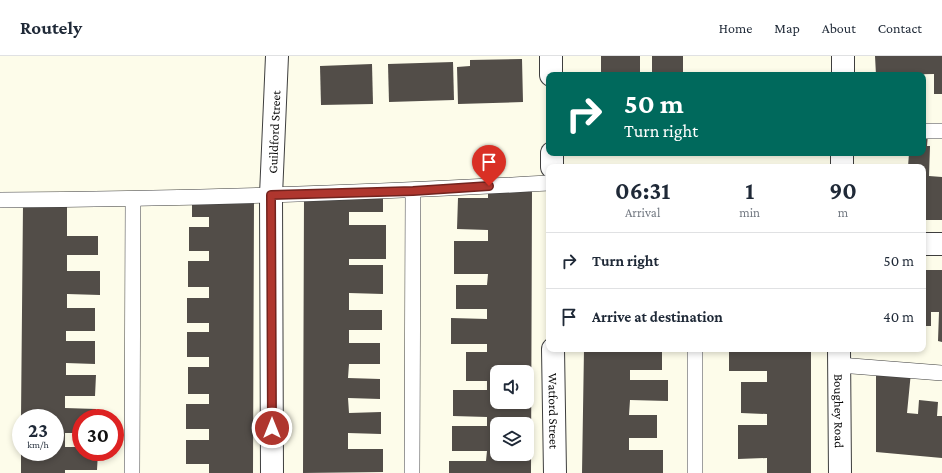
<!DOCTYPE html>
<html lang="en">
<head>
<meta charset="utf-8">
<style>
	:root { --surface:#fff; --page:#f2f2f3; --text:#1f2937; --muted:#747a83; --line:#e0e1e3 }
	body { margin:0; font-family:"Crimson Pro",serif; background:var(--page); color:var(--text); height:100vh; display:flex; flex-direction:column; font-size:15px; white-space:nowrap }
	* { box-sizing:border-box; margin:0 }
	p { font-size:13px; color:var(--muted) }
	.icon { flex:none; width:22px; height:22px; fill:none; stroke:currentColor; stroke-width:2; stroke-linecap:round; stroke-linejoin:round }
	.map { position:relative; flex:1; overflow:hidden }
	.panel { position:absolute; left:546px; top:108px; width:380px; height:188px; display:flex; flex-direction:column; background:var(--surface); border-radius:8px; box-shadow:0 2px 6px #0003 }
	.panel>* { flex:none }
	.guide { position:absolute; left:546px; top:16px; width:380px; height:84px; border-radius:8px; box-shadow:0 2px 6px #0003; background:#00695c; color:#fff; overflow:hidden }
	.fabs { position:absolute; left:490px; top:309px; display:grid; gap:8px }
	.fabs a { display:grid; place-items:center; width:44px; height:44px; border-radius:8px; background:var(--surface); box-shadow:0 2px 6px #0003; font-size:20px }
	.speed { position:absolute; left:12px; top:353px; display:flex; gap:8px; font-size:20px; font-weight:700; text-align:center }
	.speed>* { display:grid; place-content:center; width:52px; height:52px; border-radius:50%; background:var(--surface); box-shadow:0 2px 6px #0003; line-height:1 }
	.speed small { font-size:10px; font-weight:400 }
	.speed .limit { border:6px solid #d22; background:#fff; color:#111 }
	.pin { position:absolute; display:grid; place-items:center; width:34px; height:34px; color:#fff; margin:-41px -17px; border-radius:50% 50% 50% 0; rotate:-45deg; box-shadow:0 0 4px #0007 }
	.pin .icon { rotate:45deg }
	.me { position:absolute; width:44px; margin:-22px; rotate:0deg; stroke-linejoin:round; filter:drop-shadow(0 0 3px #0008) }
	.turn { display:flex; align-items:center; gap:14px; height:84px; padding:0 12px; font-size:18px }
	.turn .icon { width:52px; height:52px; stroke-width:2.5 }
	.turn b { display:block; font-size:28px; line-height:34px }
	.eta { display:flex; justify-content:space-evenly; align-items:center; height:68px; text-align:center }
	.eta b { font-size:24px; font-weight:700; line-height:28px }
	ul { padding:0; list-style:none }
	li { display:flex; align-items:center; gap:12px; height:56px; padding:0 12px; border-top:1px solid var(--line) }
	li div { flex:1 }
	li b { display:block; font-size:15px }
	li em { font-style:normal }
	header { display:flex; align-items:center; gap:24px; box-sizing:border-box; height:56px; padding:0 20px; background:var(--surface); border-bottom:1px solid var(--line) }
	header strong { font-size:19px }
	nav { display:flex; gap:22px; margin-inline-start:auto; font-size:14px }
	.map>svg:first-child { display:block }
</style>
</head>
<body>
<header>
<strong>Routely</strong>
<nav><a>Home</a><a>Map</a><a>About</a><a>Contact</a></nav>
</header>
<div class="map">
<svg width="942" height="417" viewBox="0 0 942 417">
	<rect width="100%" height="100%" fill="#fdfcea"/>
	<g fill="#524d48" fill-rule="evenodd">
		<rect x="601" y="0" width="39" height="19"/>
		<rect x="652" y="0" width="31" height="19"/>
		<path d="M875 0H942V38H934V18L876 19Z"/>
		<path d="M522 3 523 46 458 48 457 11 470 10V4Z"/>
		<path d="M453 6 454 44 389 46 388 8Z"/>
		<path d="M372 8 373 48 321 49 320 10Z"/>
		<path d="M923 78H928L927 90H930L929 120 942 121V164H923V111H908L909 97H923Z"/>
		<path d="M488 134H532L531 417H449V405H486L487 395H452V370H487V361L453 360V334H487V325H466V296H487V288H451V262L487 263V253H456V229H487L488 218H454V185H488V174L457 173 458 142H488ZM497 316H527V346H497ZM497 368H527V398H497Z"/>
		<path d="M304 141H383V156H349V169H386V203H349V209H383V238L349 237V254H382V274H349V287H380V308H349L348 322 380 323V343L348 342 349 357 381 356V378L348 377V393H383V416L303 417Z"/>
		<path d="M254 142 253 417H209V408H186V384H209V373H186V348H209V338H188V311H209V301H187V276H209V267H187V242H209V231H188V205H209V195H189V171H209V161H192V145Z"/>
		<path d="M23 149 67 150V180H98V199H67V215H100V239L67 238V252H95V275H66V285H95V308L66 307V319H96L95 340H65V352L96 353V362H81V377H65V391H81V396H98L97 414H65V417H21V396H55V362H21Z"/>
		<path d="M923 214H942V286L938 285 939 256H931V270H923Z"/>
		<path d="M584 293H662V314H630V324H668V345L630 344 629 359H657V382H629V394H663V417H582Z"/>
		<path d="M729 293H811V417H767V402L738 403V369H767V358L741 357V326H767V315H729Z"/>
		<path d="M876 313 911 316 907 357 918 358 919 344 938 346 937 360H942V402L876 396Z"/>
	</g>
	<g fill="none" stroke-linecap="round" stroke-linejoin="round">
		<defs>
			<g id="lane">
				<path d="M923 75H942"/>
				<path d="M0 144C183 143 366 137 549 127"/>
				<path d="M695 293V417"/>
				<path d="M839 309 942 317"/>
				<path d="M132 417 133 143"/>
				<path d="M412 417 413 135"/>
			</g>
			<g id="street">
				<path d="M551 0V19"/>
				<path d="M843 19V0"/>
				<path d="M552 97V111"/>
				<path d="M842 97V111"/>
				<path d="M923 188H942"/>
				<path id="s1" d="M553 293 555 417"/>
				<path id="s2" d="M839 293 840 417"/>
				<path id="s3" d="M272 417 271 139 277 0"/>
			</g>
		</defs>
		<use href="#lane" stroke="#3e3e3e" stroke-width="16"/>
		<use href="#street" stroke="#3e3e3e" stroke-width="24"/>
		<use href="#lane" stroke="#fff" stroke-width="15"/>
		<use href="#street" stroke="#fff" stroke-width="22"/>
	</g>
	<g fill="none" stroke-linecap="round" stroke-linejoin="round">
		<defs>
			<path id="route" d="M272 372 271 139 413 135 489 130"/>
		</defs>
		<use href="#route" stroke="#72231e" stroke-width="10"/>
		<use href="#route" stroke="#af362e" stroke-width="7"/>
	</g>
	<g text-anchor="middle" stroke-width="4" stroke-linejoin="round" paint-order="stroke">
		<g font-size="13" fill="#0b0b0b" stroke="#fff">
			<text dy="5" stroke="none"><textPath href="#s3" startOffset="341">Guildford Street</textPath></text>
			<text dy="5" stroke="none"><textPath href="#s1" startOffset="62">Watford Street</textPath></text>
			<text dy="5" stroke="none"><textPath href="#s2" startOffset="62">Boughey Road</textPath></text>
		</g>
	</g>
</svg>
<div class="fabs">
<a><svg class="icon" aria-label="sound" viewBox="0 0 24 24"><path d="M4 9h4l5-4v14l-5-4H4zM17 9q2 3 0 6"/></svg></a>
<a><svg class="icon" aria-label="layers" viewBox="0 0 24 24"><path d="M12 4l9 5-9 5-9-5zM3 14l9 5 9-5"/></svg></a>
</div>
<div class="speed"><div>23<small>km/h</small></div><div class="limit">30</div></div>
<div class="pin" style="left:489px;top:130px;background:#d93025"><svg class="icon" aria-label="arrive" viewBox="0 0 24 24"><path d="M6 21V4h12l-3 4 3 4H6"/></svg></div>
<svg class="me" style="left:272px;top:372px" viewBox="-20 -20 40 40"><circle r="17" fill="#af362e" stroke="#fff" stroke-width="3"/><path d="M0-11L8 9 0 5-8 9z" fill="#fff"/></svg>
<div class="guide">
<div class="turn"><svg class="icon" aria-label="right" viewBox="0 0 24 24"><path d="M7 20v-9h11M14 6l5 5-5 5"/></svg><div><b>50 m</b>Turn right</div></div>
</div>
<section class="panel">
<div class="eta">
<div><b>06:31</b><p>Arrival</p></div>
<div><b>1</b><p>min</p></div>
<div><b>90</b><p>m</p></div>
</div>
<ul>
<li><svg class="icon" aria-label="right" viewBox="0 0 24 24"><path d="M7 20v-9h11M14 6l5 5-5 5"/></svg><div><b>Turn right</b></div><em>50 m</em></li>
<li><svg class="icon" aria-label="arrive" viewBox="0 0 24 24"><path d="M6 21V4h12l-3 4 3 4H6"/></svg><div><b>Arrive at destination</b></div><em>40 m</em></li>
</ul>
</section>
</div>
</body>
</html>
